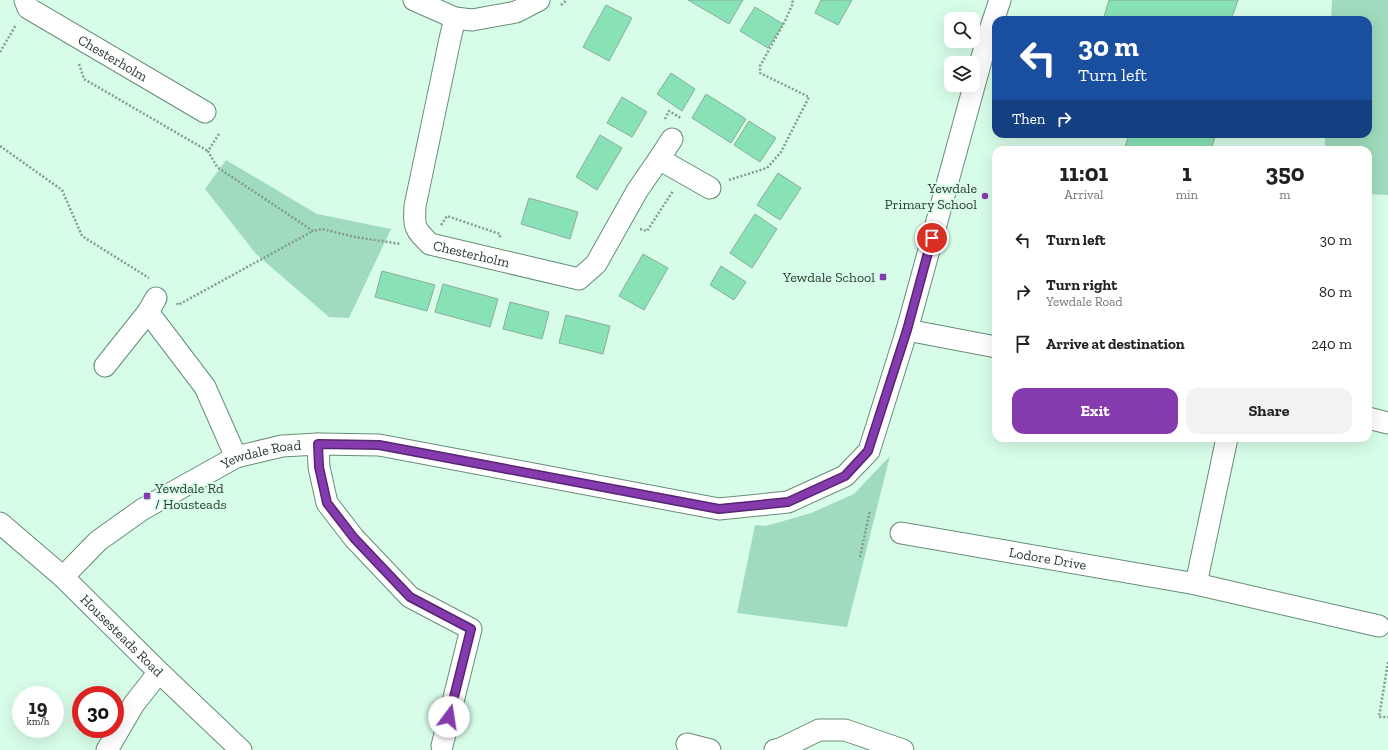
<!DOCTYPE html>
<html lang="en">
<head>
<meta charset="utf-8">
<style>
	:root { --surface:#fff; --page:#f2f2f2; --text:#222; --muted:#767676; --accent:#853bad }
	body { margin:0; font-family:"Zilla Slab",serif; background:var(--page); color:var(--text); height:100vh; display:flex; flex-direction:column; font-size:15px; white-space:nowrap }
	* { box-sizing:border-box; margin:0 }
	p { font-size:13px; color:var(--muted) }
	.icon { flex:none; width:22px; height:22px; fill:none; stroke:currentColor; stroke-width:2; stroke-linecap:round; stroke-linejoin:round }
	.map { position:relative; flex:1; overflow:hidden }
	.side { position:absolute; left:992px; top:146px; width:380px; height:296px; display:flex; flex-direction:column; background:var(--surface); border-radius:12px; box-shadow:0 4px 16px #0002 }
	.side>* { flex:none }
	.hud { position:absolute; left:992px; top:16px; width:380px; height:122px; border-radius:12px; box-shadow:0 4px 16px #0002; background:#1a4fa0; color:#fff; overflow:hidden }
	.tools { position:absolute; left:944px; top:12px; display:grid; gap:8px }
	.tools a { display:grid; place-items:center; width:36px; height:36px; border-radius:8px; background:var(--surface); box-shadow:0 4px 16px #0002; font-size:20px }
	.speed { position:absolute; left:12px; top:686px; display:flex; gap:8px; font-size:20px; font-weight:700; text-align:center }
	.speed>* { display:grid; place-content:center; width:52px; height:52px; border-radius:50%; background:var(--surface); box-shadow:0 4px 16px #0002; line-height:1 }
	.speed small { font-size:10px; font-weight:400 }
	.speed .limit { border:6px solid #d22; background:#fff; color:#111 }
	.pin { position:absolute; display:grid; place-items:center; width:34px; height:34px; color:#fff; margin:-17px; border:2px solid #fff; border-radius:50%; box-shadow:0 1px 4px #0007 }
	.me { position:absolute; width:44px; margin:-22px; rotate:14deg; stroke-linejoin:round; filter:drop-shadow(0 0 3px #0008) }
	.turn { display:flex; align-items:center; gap:14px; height:84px; padding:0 20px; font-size:18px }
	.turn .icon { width:52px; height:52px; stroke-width:2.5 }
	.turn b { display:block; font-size:28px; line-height:34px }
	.then { display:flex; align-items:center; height:38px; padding:0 20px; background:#0003; gap:8px; font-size:15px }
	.eta { display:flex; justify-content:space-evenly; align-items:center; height:68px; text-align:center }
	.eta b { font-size:24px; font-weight:700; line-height:28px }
	.button { display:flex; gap:8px; margin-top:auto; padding:8px 20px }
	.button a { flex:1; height:46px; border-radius:12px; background:var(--accent); color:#fff; font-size:16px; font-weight:700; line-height:46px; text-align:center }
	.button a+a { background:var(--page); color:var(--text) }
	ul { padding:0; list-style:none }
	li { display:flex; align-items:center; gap:12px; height:52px; padding:0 20px }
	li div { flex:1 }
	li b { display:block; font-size:15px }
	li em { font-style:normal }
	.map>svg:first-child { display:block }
</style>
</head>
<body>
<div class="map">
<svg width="1388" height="750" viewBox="0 0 1388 750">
	<rect width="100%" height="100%" fill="#d7fde8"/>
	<g fill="#9fdbbc">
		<path d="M1332 0H1388V195L1368 194V150H1325V134H1368V20H1331Z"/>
		<path d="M226 160 317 214 391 229 349 318 329 317 256 254 205 189Z"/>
		<path d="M890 456 847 627 737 613 755 525 766 526 811 513 854 494Z"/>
	</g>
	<g fill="#88e2b5" stroke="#89ad99">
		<path d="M688 0H743L729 24Z"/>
		<path d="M821 0H852L838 25 815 13Z"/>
		<path d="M1109 0H1238L1231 20H1103Z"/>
		<path d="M606 5 632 18 609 61 583 47Z"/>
		<path d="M755 7 783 24 768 48 740 31Z"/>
		<path d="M671 73 695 89 682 111 657 94Z"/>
		<path d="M706 94 746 119 731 143 692 118Z"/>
		<path d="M622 97 647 112 632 137 607 123Z"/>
		<path d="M749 121 776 138 760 162 734 145Z"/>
		<path d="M1115 134H1216L1211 150H1124L1128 138Z"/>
		<path d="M600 135 622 148 597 190 576 177Z"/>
		<path d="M778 173 801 188 780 220 757 205Z"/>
		<path d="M529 198 578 212 570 239 521 224Z"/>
		<path d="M755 214 777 229 752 268 730 253Z"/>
		<path d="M643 254 668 268 644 310 619 296Z"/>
		<path d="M721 266 746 282 734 300 710 285Z"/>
		<path d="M382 271 435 285 427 311 375 297Z"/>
		<path d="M443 284 498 299 490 327 435 312Z"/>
		<path d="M510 302 549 312 542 339 503 329Z"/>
		<path d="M566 315 610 326 603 354 559 343Z"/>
	</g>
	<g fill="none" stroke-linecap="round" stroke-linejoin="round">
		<defs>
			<g id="minor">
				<path id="s1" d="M25 0 28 8 205 112"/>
				<path d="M414 0 455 18 472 20 516 12 539 0"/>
				<path id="s2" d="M455 18 450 39 415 206C414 228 414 228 430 244L579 279 596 264 637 191 659 159 672 139"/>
				<path d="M659 159 710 188"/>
				<path d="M148 312 205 387 236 457"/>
				<path d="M907 330 996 347"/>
				<path d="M105 366 148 312 156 298"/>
				<path d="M1368 418 1388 423"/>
				<path d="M318 444 319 467 327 503 354 538 410 597 471 629 442 746"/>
				<path id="s3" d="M0 523 63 577 159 672 241 750"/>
				<path id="s4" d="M901 533 1196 584 1379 626"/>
				<path id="s5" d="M63 577 98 541 143 509 236 457 282 446 318 444 379 445 719 509 788 502 845 476 869 451 907 330 987 39 1000 0"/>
				<path d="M1196 584 1227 438"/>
				<path d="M687 744 710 750"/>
				<path d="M107 750 134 704 159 672"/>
				<path d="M775 750 780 749 819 730H845L903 750"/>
			</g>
		</defs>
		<use href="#minor" stroke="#688c79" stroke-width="23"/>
		<g stroke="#829c8e" stroke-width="2.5" stroke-dasharray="2 2" stroke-linecap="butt">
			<path d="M561 5 567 0"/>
			<path d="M0 52 16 25"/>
			<path d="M79 64 84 79 208 151"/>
			<path d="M665 119 669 111 681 118"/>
			<path d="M219 134 208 151 217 167 313 231 322 229 355 237 401 244"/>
			<path d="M0 146 62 190 82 236 149 278"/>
			<path d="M729 180 767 168 781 152 809 97 760 73V66L785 21 793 3 792 0"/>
			<path d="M441 225 447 216 500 234V238"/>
			<path d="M640 229 647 231 673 191"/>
			<path d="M177 303 178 305 313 231"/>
			<path d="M860 557 870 510"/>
			<path d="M1388 662 1379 717H1388"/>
		</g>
		<use href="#minor" stroke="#fff" stroke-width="21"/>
	</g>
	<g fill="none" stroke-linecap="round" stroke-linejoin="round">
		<defs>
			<path id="route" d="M449 717 471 629 410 597 354 538 327 503 319 467 318 444 379 445 719 509 788 502 845 476 868 451 907 330 932 238"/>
		</defs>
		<use href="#route" stroke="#562670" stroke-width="10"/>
		<use href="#route" stroke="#853bad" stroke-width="7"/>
	</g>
	<g fill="#853bad" stroke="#d7fde8" stroke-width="1.5">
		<circle cx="985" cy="196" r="4"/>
		<rect x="879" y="273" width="8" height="8" rx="2"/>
		<rect x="143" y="492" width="8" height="8" rx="2"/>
	</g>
	<g text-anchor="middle" stroke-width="4" stroke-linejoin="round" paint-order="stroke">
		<g font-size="14" fill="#2c3b33" stroke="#d7fde8">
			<text dy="5" stroke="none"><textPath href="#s1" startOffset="107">Chesterholm</textPath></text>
			<text dy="5" stroke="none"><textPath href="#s2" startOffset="278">Chesterholm</textPath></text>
			<text dy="5" stroke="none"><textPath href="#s5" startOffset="237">Yewdale Road</textPath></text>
			<text dy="5" stroke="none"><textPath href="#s4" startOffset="149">Lodore Drive</textPath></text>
			<text dy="5" stroke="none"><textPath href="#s3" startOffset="166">Housesteads Road</textPath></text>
		</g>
		<g font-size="14" fill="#2c3b33" stroke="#d7fde8" text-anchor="end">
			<text x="977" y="193">Yewdale<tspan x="977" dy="16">Primary School</tspan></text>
			<text x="875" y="282">Yewdale School</text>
			<text x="155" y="493" text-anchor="start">Yewdale Rd<tspan x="155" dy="16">/ Housteads</tspan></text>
		</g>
	</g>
</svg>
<div class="tools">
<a><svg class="icon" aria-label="search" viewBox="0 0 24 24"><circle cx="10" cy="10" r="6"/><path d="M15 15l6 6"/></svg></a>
<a><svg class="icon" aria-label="layers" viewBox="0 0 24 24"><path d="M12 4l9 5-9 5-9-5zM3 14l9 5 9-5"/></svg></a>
</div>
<div class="speed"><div>19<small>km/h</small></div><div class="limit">30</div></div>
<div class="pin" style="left:932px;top:238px;background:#d93025"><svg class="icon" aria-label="arrive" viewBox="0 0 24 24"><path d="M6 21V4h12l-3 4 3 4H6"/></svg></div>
<svg class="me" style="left:449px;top:717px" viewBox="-20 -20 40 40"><circle r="19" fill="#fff"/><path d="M0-13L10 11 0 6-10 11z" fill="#853bad"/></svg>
<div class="hud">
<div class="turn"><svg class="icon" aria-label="left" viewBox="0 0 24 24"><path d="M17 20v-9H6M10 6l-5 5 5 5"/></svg><div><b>30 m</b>Turn left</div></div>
<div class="then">Then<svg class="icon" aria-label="right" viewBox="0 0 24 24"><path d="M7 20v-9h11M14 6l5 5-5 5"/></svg></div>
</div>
<section class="side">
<div class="eta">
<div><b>11:01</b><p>Arrival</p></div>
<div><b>1</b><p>min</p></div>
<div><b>350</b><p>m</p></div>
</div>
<ul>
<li><svg class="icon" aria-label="left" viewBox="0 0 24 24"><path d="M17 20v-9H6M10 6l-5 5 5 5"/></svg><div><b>Turn left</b></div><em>30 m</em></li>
<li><svg class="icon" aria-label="right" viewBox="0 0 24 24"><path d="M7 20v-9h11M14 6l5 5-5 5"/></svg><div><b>Turn right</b><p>Yewdale Road</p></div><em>80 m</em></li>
<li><svg class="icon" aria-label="arrive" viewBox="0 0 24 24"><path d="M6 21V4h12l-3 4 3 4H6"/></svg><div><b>Arrive at destination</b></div><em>240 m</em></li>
</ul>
<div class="button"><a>Exit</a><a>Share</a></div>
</section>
</div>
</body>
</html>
